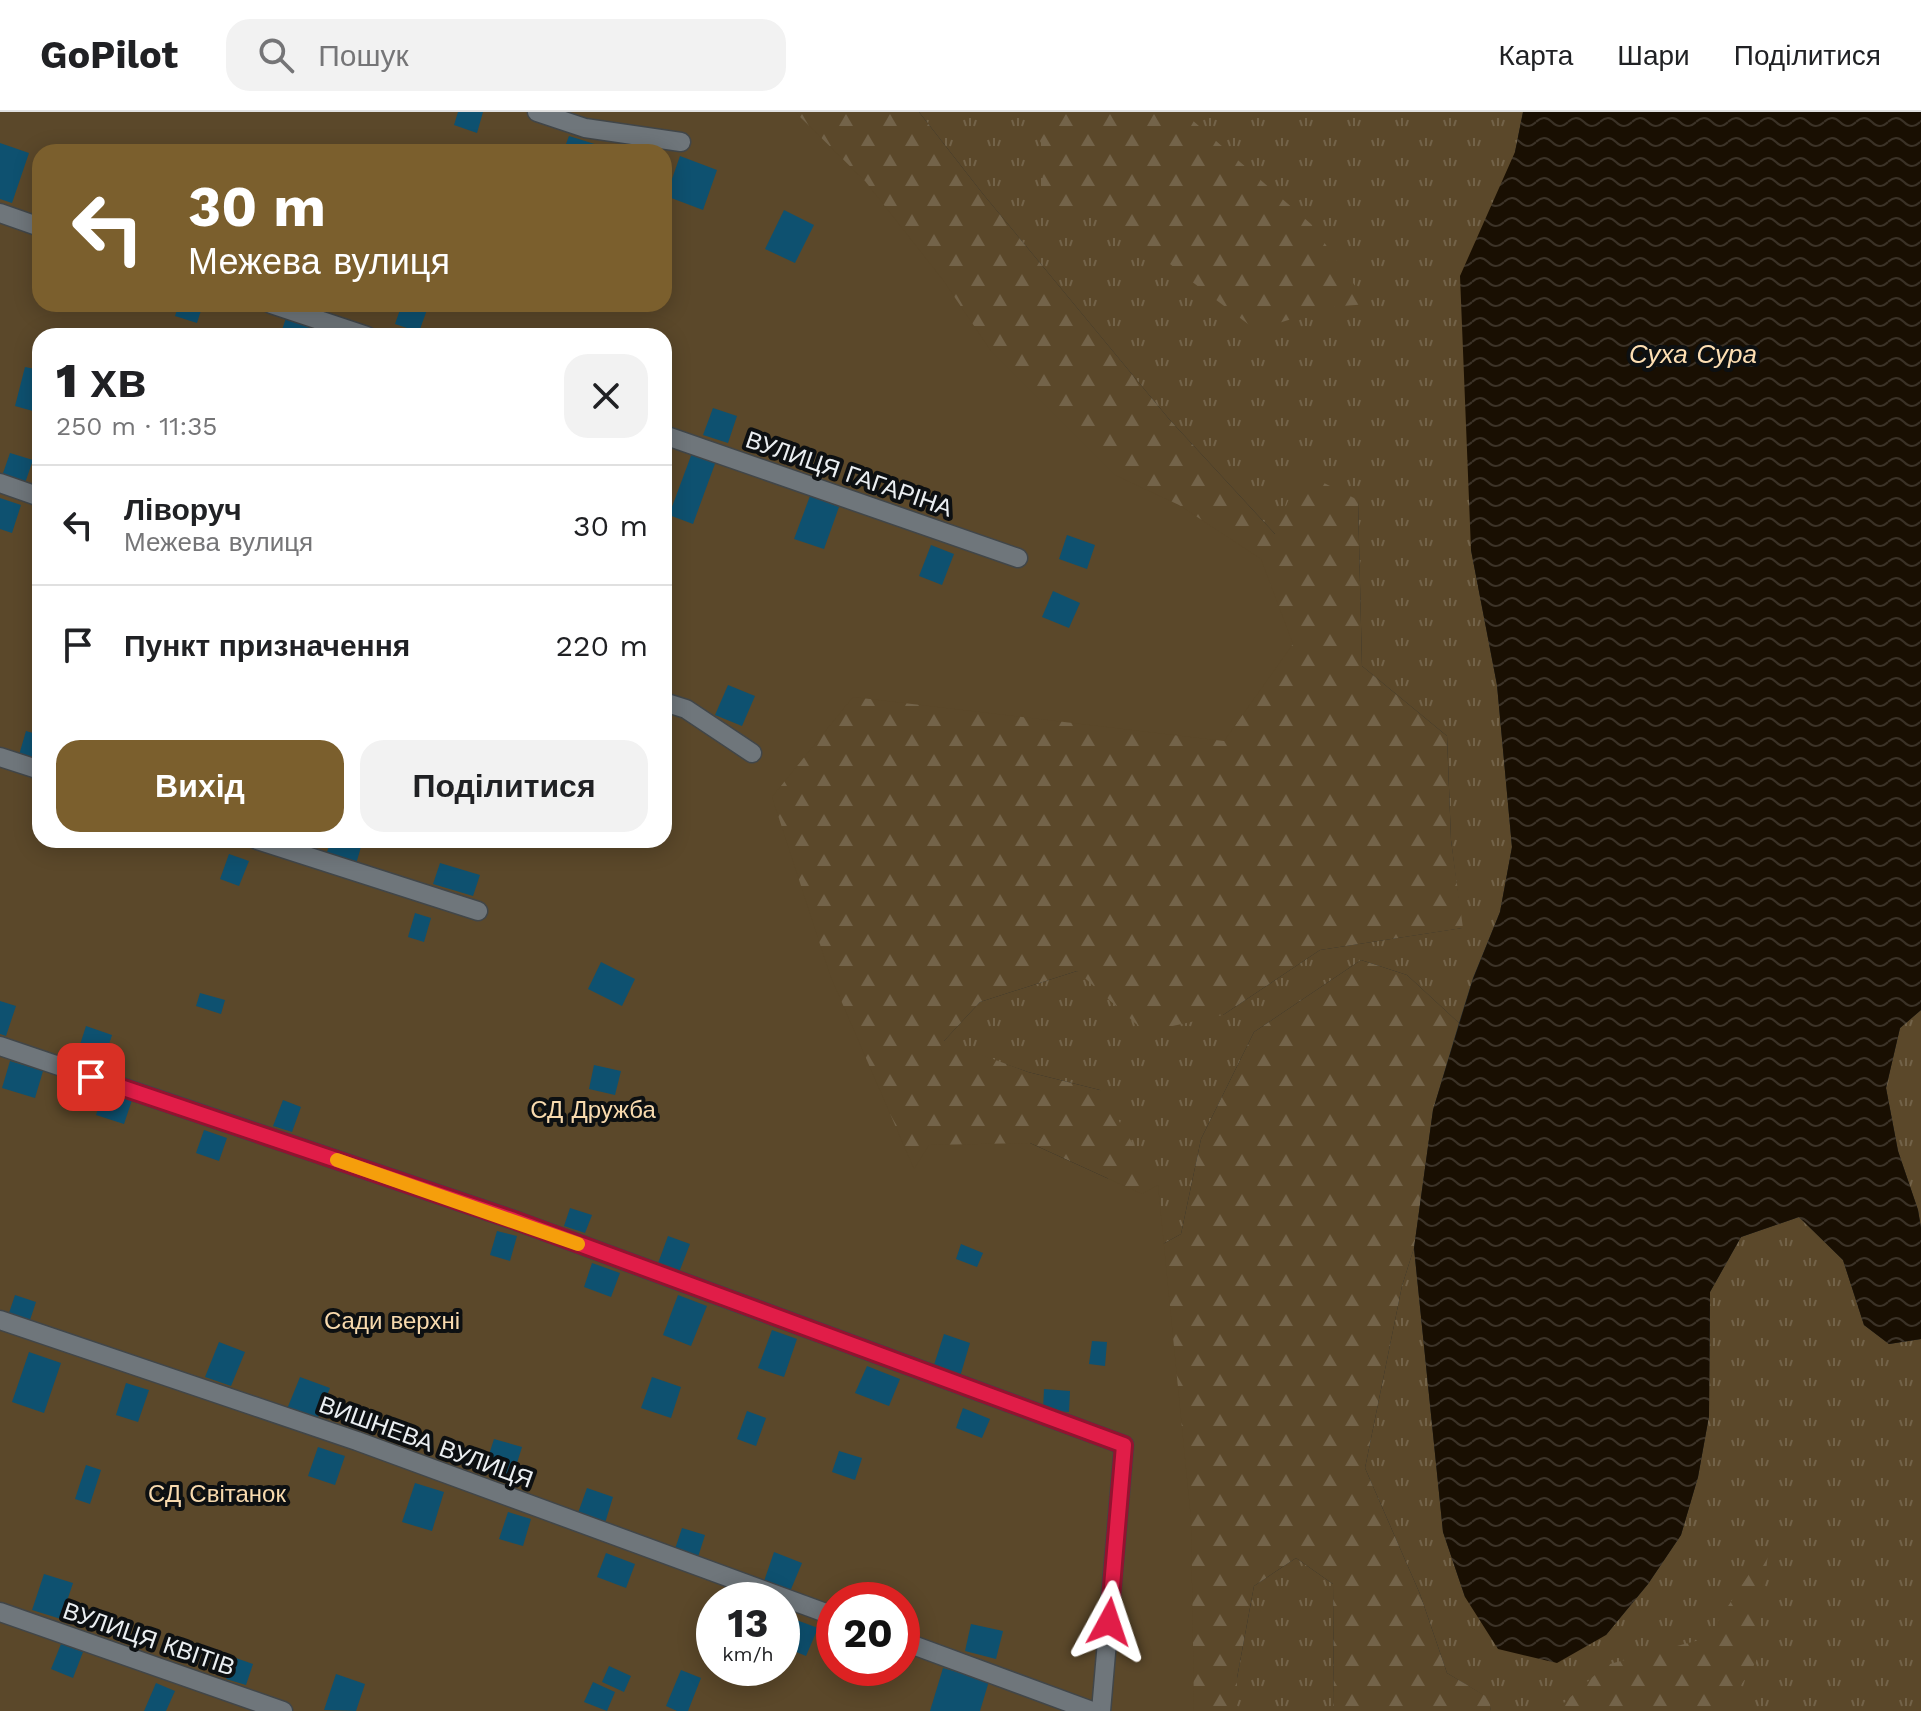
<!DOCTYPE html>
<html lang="uk">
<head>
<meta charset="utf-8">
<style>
	:root { --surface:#fff; --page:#f2f2f2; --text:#202124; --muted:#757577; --line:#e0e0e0; --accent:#7b5f2d }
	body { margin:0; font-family:"Work Sans",sans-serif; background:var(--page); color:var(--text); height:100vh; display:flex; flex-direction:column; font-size:30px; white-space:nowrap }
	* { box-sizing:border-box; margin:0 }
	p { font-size:26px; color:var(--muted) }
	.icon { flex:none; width:44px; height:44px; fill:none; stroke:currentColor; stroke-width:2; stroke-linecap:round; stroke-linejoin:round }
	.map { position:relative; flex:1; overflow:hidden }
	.side { position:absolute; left:32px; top:216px; width:640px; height:520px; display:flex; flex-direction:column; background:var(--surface); border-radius:24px; box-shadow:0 4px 20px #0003 }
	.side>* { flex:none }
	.banner { position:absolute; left:32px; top:32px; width:640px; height:168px; border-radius:24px; box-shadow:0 4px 20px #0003; background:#7b5f2d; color:#fff; overflow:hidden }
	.speed { position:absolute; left:696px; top:1470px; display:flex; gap:16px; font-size:40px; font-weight:700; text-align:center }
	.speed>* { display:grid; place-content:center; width:104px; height:104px; border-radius:50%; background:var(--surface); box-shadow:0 4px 20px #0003; line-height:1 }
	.speed small { font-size:20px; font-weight:400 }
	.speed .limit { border:12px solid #d22; background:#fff; color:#111 }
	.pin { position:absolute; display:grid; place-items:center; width:68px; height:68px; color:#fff; margin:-34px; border-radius:16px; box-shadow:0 4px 12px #0006 }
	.me { position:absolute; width:88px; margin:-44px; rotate:5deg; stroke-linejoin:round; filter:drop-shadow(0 0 6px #0008) }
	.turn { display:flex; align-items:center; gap:28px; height:168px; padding:0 24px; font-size:36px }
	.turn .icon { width:104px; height:104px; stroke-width:2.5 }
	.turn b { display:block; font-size:56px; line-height:68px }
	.round { display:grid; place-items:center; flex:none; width:84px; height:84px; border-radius:24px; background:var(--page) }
	.head { display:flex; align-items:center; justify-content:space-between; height:136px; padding:0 24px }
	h1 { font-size:48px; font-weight:800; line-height:60px }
	.cta { display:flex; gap:16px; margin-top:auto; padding:16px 24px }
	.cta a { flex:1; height:92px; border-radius:24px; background:var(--accent); color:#fff; font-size:32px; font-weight:800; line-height:92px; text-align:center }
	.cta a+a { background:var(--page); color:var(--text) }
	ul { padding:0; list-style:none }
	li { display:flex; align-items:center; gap:24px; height:120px; padding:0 24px; border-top:2px solid var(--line) }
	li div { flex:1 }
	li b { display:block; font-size:30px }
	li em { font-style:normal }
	header { display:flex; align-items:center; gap:48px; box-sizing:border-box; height:112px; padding:0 40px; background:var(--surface); border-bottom:2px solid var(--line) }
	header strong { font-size:38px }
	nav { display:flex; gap:44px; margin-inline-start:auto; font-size:28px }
	.search { width:560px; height:72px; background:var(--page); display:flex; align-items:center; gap:20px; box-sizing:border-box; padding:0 28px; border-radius:24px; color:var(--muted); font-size:30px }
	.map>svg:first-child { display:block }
</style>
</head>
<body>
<header>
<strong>GoPilot</strong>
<div class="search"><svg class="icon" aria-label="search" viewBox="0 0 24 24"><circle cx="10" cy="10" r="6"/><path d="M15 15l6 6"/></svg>Пошук</div>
<nav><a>Карта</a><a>Шари</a><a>Поділитися</a></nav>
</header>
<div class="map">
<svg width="1921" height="1599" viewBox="0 0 1921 1599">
	<defs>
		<pattern id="grass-tufts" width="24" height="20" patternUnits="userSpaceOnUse" patternTransform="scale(2)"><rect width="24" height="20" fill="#5b482a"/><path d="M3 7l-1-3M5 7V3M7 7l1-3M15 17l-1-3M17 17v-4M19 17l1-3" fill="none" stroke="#736349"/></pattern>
		<pattern id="forest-firs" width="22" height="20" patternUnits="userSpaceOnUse" patternTransform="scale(2)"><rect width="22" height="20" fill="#5b482a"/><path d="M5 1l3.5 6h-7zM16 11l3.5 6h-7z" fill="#736349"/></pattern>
		<pattern id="water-waves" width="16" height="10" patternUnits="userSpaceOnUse" patternTransform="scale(2)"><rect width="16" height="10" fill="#190f02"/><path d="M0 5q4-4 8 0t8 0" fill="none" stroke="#3b3227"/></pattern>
	</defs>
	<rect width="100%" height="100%" fill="#21282c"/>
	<g fill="url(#grass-tufts)">
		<path d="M919 0H1523L1515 40 1471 438 1497 573 1512 735 1500 800 1473 866 1459 911 1407 863 1361 848 1254 920 1201 1027 1181 1122 1116 1158 1100 978 1028 960 943 930 980 890 1077 859 1223 903 1320 838 1462 816 1451 728 1447 624 1362 554 1358 388 1276 423 1169 307 983 82Z"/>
		<path d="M1921 898V1116L1918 1098 1898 1039 1886 976 1900 916Z"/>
		<path d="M1799 1105 1843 1148 1864 1213 1889 1232 1921 1227V1599H1491L1488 1586 1447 1561 1420 1482 1365 1356 1402 1174 1414 1136 1443 1420 1465 1485 1606 1523 1648 1472 1681 1423 1698 1365 1709 1304 1710 1180 1741 1125Z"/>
		<path d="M1296 1446 1333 1472 1334 1599H1237V1566L1254 1474Z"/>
	</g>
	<g fill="url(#forest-firs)">
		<path d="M727 0H919L983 82 1169 307 1275 422 1300 359 1358 388 1362 554 1447 624 1451 728 1463 816 1320 838 1223 903 1145 920 1077 859 980 890 944 929 1028 960 1100 978 1158 1073 1142 1082 1030 1031 872 1129 664 728 819 532 1156 475Z"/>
		<path d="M1023 0H1183L1311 112 1368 192 1330 195 1256 218 1191 169 1107 101 1041 93 1044 36Z"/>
		<path d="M1361 848 1407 863 1459 911 1433 998 1414 1136 1402 1174 1365 1356 1420 1482 1447 1561 1489 1586 1491 1599H1334L1333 1472 1296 1446 1254 1474 1237 1566V1599H1041L1116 1158 1181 1122 1201 1027 1254 920Z"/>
		<path d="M1769 1432 1756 1550 1724 1599H1555L1606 1553 1707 1526Z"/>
	</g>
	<path fill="#5b482a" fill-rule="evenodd" d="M0 0H795L865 69 943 168 991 239 1115 363 1179 393 1261 447 1293 532 1224 629 853 585 772 685 830 863 914 1057 929 1033 1030 1031 1142 1082 1158 1073 1191 1407 1194 1599H0ZM40 40H664V192H40ZM40 224H664V728H40ZM714 1488H782V1556H714ZM834 1488H902V1556H834Z"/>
	<path fill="url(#water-waves)" d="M1523 0H1921V898L1900 916 1886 976 1898 1039 1918 1098 1921 1116V1227L1889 1232 1864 1213 1843 1148 1799 1105 1741 1125 1710 1180 1709 1304 1698 1365 1681 1423 1648 1472 1606 1523 1557 1551 1498 1537 1465 1485 1443 1420 1414 1136 1433 998 1473 867 1500 800 1512 735 1497 573 1471 438 1460 164 1515 40Z"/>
	<g fill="#0e5170">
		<path d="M458 0H483L477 21 454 13Z"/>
		<path d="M569 24 601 34 600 40H563Z"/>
		<path d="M0 31 29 41 12 91 0 87Z"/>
		<path d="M680 44 717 58 703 98 666 84Z"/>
		<path d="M784 98 814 113 795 151 765 137Z"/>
		<path d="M179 192H203L197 211 175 204Z"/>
		<path d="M402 192H429L419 220 395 212Z"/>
		<path d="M287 203 313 211 309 224H280Z"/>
		<path d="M25 255 40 258V301L15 294Z"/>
		<path d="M713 296 737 304 728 331 703 323Z"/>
		<path d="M10 341 33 348 25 371 2 364Z"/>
		<path d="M692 341 716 349 693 412 669 403Z"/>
		<path d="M810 384 839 395 824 437 794 427Z"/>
		<path d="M0 386 21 393 12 421 0 417Z"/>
		<path d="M1067 423 1095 433 1087 457 1059 447Z"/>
		<path d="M931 433 954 442 942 473 919 464Z"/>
		<path d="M1053 479 1080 491 1069 516 1042 505Z"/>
		<path d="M728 573 755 584 742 614 715 603Z"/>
		<path d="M26 619 40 623V650L19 643Z"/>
		<path d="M331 728H363L356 752 326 743Z"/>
		<path d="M229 742 249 749 239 774 220 767Z"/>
		<path d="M440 751 480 763 473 784 433 772Z"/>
		<path d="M415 801 431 806 424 830 408 825Z"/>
		<path d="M601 850 635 867 622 894 588 877Z"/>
		<path d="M200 881 225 888 221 902 196 894Z"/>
		<path d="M0 889 16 894 6 924 0 922Z"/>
		<path d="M86 914 112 923 102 954 76 945Z"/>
		<path d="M10 949 43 959 35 986 2 976Z"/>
		<path d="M594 953 621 959 615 983 589 977Z"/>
		<path d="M105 976 133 985 124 1012 96 1003Z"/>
		<path d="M283 988 301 995 292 1020 273 1014Z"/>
		<path d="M204 1018 227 1026 219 1049 196 1041Z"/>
		<path d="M570 1096 592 1103 585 1121 564 1114Z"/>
		<path d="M497 1119 517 1124 510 1149 490 1143Z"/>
		<path d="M668 1124 690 1132 678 1163 657 1154Z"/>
		<path d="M961 1132 983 1141 977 1155 956 1147Z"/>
		<path d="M592 1151 620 1161 611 1185 584 1175Z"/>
		<path d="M15 1183 36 1190 29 1211 8 1204Z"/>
		<path d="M678 1183 707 1194 691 1234 663 1223Z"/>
		<path d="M772 1218 797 1227 784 1265 758 1256Z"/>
		<path d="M944 1222 970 1231 959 1268 932 1259Z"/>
		<path d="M1092 1229 1107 1230 1105 1254 1089 1252Z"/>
		<path d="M219 1230 245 1240 231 1274 205 1265Z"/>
		<path d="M29 1240 61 1251 44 1301 12 1290Z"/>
		<path d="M867 1254 900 1267 889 1294 855 1281Z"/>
		<path d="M300 1265 330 1276 317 1308 287 1297Z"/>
		<path d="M652 1265 681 1275 671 1306 641 1296Z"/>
		<path d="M126 1271 149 1278 138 1310 116 1303Z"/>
		<path d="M1044 1277 1070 1279 1069 1300 1043 1298Z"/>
		<path d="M963 1296 990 1307 982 1326 956 1316Z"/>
		<path d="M747 1299 766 1306 756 1334 737 1327Z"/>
		<path d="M494 1327 522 1335 513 1364 485 1355Z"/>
		<path d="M318 1335 345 1344 335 1373 308 1364Z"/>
		<path d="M839 1339 862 1346 855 1368 832 1360Z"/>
		<path d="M86 1353 101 1358 90 1392 75 1387Z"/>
		<path d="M415 1371 444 1380 432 1419 402 1410Z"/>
		<path d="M587 1376 613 1385 605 1411 578 1401Z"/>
		<path d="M508 1400 531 1407 523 1434 499 1427Z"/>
		<path d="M682 1416 705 1423 698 1445 675 1437Z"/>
		<path d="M774 1440 802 1451 789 1482 763 1472Z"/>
		<path d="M606 1441 635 1452 626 1476 597 1465Z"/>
		<path d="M44 1462 73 1471 61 1507 32 1498Z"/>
		<path d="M791 1506 818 1516 806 1544 782 1534V1528Z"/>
		<path d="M971 1512 1003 1519 996 1547 965 1539Z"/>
		<path d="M61 1532 83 1540 73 1566 51 1557Z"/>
		<path d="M233 1545 253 1552 246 1573 226 1567Z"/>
		<path d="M609 1554 631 1564 624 1580 602 1570Z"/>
		<path d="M943 1556 989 1569 980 1599H930Z"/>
		<path d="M681 1558 701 1566 688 1599H677L666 1594Z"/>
		<path d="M336 1562 365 1572 356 1599 324 1598Z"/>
		<path d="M593 1570 615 1580 607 1599 584 1590Z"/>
		<path d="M156 1571 175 1579 166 1599H144Z"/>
	</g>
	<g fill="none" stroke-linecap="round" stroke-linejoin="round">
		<defs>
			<g id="service">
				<path d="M537 0 585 16 681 30"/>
				<path d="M0 101 40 115"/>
				<path d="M271 192 367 224"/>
				<path d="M664 323 1018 446"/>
				<path d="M0 371 40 385"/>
				<path d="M664 590 686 597 752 641"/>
				<path d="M0 645 40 658"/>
				<path d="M257 728 478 799"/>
				<path d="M0 934 514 1108 1124 1333 1101 1599"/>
				<path d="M0 1208 357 1329 834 1504"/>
				<path d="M0 1500 283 1599"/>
				<path d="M902 1529 1092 1599"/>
			</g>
		</defs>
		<use href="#service" stroke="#414649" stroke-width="21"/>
		<use href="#service" stroke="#6f767b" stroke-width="18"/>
	</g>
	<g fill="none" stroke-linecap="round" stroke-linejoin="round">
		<defs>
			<path id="route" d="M91 965 514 1108 1124 1333 1109 1510"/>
		</defs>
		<use href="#route" stroke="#92132f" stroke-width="20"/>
		<use href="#route" stroke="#e11d48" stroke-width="14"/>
		<path stroke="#f59e0b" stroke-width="14" d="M337 1048 578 1132"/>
	</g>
	<g text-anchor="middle" stroke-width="8" stroke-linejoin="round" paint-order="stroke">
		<g font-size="24" fill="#ebeff2" stroke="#0d1012">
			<text transform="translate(849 362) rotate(19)" y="8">ВУЛИЦЯ ГАГАРІНА</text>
			<text transform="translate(426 1330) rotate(20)" y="8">ВИШНЕВА ВУЛИЦЯ</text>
			<text transform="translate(149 1527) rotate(19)" y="8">ВУЛИЦЯ КВІТІВ</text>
		</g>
		<g font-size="24" fill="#f8daae" stroke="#0d1012">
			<text x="593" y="1006">СД Дружба</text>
			<text x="392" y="1217">Сади верхні</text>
			<text x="217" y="1390">СД Світанок</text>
		</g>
		<g font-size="26" font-style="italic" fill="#fedfb3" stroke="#0d1012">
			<text x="1693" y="251">Суха Сура</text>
		</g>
	</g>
</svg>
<div class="speed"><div>13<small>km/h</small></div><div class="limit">20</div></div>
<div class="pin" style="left:91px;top:965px;background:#d93025"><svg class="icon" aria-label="arrive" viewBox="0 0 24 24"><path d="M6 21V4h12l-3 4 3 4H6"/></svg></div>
<svg class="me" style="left:1109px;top:1510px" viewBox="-20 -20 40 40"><path d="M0-17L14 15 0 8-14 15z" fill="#e11d48" stroke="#fff" stroke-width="4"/></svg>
<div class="banner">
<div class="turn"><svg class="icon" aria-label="left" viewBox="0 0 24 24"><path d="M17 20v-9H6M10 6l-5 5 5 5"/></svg><div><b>30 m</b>Межева вулиця</div></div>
</div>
<section class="side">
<div class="head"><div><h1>1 хв</h1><p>250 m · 11:35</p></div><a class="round"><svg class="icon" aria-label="close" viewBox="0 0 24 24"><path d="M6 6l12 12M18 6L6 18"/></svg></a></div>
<ul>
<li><svg class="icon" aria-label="left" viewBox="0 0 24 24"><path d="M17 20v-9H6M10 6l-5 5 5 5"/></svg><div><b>Ліворуч</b><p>Межева вулиця</p></div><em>30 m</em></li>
<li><svg class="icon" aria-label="arrive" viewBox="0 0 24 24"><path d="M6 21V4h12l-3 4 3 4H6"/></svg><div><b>Пункт призначення</b></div><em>220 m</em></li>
</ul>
<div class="cta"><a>Вихід</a><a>Поділитися</a></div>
</section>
</div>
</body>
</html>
